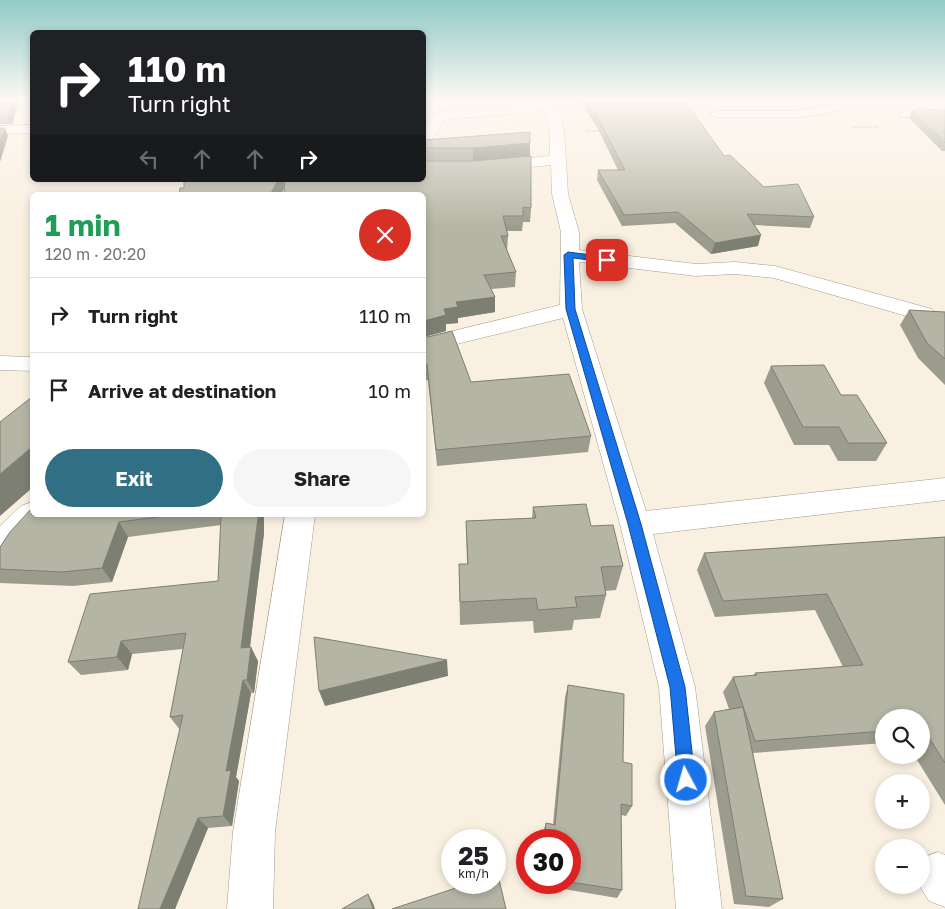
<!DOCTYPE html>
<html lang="en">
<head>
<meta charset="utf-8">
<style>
	:root { --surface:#fff; --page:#f6f6f6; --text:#202124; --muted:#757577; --line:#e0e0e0; --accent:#306f84 }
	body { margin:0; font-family:"Golos Text",sans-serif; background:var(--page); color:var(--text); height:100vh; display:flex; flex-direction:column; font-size:19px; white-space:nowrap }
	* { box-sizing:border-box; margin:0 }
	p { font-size:16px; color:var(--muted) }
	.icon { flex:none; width:28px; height:28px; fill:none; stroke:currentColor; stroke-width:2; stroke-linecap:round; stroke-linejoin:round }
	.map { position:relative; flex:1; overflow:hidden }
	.sheet { position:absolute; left:30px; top:192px; width:396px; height:325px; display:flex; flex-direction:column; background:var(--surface); border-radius:8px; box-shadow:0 2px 8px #0003 }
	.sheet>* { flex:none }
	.guide { position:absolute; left:30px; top:30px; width:396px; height:152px; border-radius:8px; box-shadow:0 2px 8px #0003; background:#202124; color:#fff; overflow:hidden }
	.buttons { position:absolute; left:875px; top:709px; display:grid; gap:10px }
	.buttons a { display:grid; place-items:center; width:55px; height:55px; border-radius:50%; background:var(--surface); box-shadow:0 2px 8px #0003; font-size:25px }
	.speed { position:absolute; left:441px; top:829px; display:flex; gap:10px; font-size:25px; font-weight:700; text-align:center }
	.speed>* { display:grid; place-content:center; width:65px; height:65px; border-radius:50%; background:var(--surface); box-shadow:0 2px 8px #0003; line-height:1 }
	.speed small { font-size:12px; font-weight:400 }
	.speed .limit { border:8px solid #d22; background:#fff; color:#111 }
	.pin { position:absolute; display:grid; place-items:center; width:42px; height:42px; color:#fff; margin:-21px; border-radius:10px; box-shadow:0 2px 8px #0006 }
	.me { position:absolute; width:55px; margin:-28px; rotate:354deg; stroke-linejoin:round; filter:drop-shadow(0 0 4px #0008) }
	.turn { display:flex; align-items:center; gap:18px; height:105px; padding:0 15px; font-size:22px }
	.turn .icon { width:65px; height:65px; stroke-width:2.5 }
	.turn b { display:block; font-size:35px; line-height:42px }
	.lanes { display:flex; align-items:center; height:48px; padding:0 15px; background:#0003; justify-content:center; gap:25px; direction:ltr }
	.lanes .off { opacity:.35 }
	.round { display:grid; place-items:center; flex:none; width:52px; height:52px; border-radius:26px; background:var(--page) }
	.summary { display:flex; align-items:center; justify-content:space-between; height:85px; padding:0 15px }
	h1 { font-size:30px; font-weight:700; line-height:38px; color:#1e9e55 }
	.button { display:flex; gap:10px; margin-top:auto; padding:10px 15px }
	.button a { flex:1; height:58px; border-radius:30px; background:var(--accent); color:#fff; font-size:20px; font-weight:700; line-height:58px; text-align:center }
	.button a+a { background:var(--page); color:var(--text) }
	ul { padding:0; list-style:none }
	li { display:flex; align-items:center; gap:15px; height:75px; padding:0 15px; border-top:1px solid var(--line) }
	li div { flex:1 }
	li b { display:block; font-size:19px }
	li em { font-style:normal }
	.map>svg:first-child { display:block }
</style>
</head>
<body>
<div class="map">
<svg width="945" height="909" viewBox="0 0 945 909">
	<rect width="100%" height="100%" fill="#faf0e1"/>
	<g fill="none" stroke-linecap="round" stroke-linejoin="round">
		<defs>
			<g id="lane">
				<path d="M837 101H847L845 108 828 113 797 117H715L710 114 715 111H797L836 104Z"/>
				<path d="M922 101H934L908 117H900L899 115Z"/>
			</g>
			<g id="street">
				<path d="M535 101H550L560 111 564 131 568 194 579 232V250L696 264 735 262 775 266 932 309 935 314 932 319 924 321 774 278 735 274 696 276 579 262 582 309 646 511 945 478V500L653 534 695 687 722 909H676L659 687 620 524 563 318 424 352V338L560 305 561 232 552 194 551 165 473 173H424V163H473L550 156V131L545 111 446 119 443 121 429 145 424 146C424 132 424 119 438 112L537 104Z"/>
				<path d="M32 125V133L0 134V126Z"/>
				<path d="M0 356 32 357V371L0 370Z"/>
				<path d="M32 502V515H46C38 532 18 552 0 558V526L21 506Z"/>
				<path d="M285 515H315L275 832 273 909H227L233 832Z"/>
				<path d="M938 852 945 855V907L929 901 922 890 920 885 922 858Z"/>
			</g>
		</defs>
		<use href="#lane" stroke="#a59c8d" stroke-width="2"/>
		<use href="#street" stroke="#a59c8d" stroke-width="1"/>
		<g stroke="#b2aa9e" stroke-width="2" stroke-dasharray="1 1" stroke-linecap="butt">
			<path d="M853 127H879"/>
			<path d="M586 131H602"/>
		</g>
		<use href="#lane" fill="#fff" fill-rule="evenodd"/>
		<use href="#street" fill="#fff" fill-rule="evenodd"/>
	</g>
	<g fill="#9b9c8d" fill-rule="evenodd">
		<path d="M0 101H19L12 124H0Z"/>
		<path d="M579 101H685L724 156 764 187 814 217 810 228 755 225 758 246 711 254 675 223 622 226 597 180 598 170H618L596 125Z"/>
		<path d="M945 110V151H942L909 118 912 111Z"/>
		<path d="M530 132V156H531V208L530 222H523L522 231H507L508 236 507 251 516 272 515 287 491 289 495 297V312L458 318V323L446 324V331L424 337V195H284V188L281 195H179L180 188H184V180H424V140ZM508 158 473 161H448H473Z"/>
		<path d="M909 310 945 312V385L918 358 900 325Z"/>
		<path d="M424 338 471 382 591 436 588 452 437 466 428 380 424 381Z"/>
		<path d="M771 366 841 395 887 443 876 461H838L829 445H794L764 383Z"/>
		<path d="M533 507 591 526 623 566 616 590 605 591 606 595 600 618 574 620 572 630 534 633 533 621 460 625 459 564H467L466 521 532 518Z"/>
		<path d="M32 515H264V533L250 647 258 661 254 693H251L236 777 239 781 232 826 208 828 175 909H138L180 730 170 717 183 649 132 654 128 670 81 675 68 662 218 581 221 525 128 537 112 582 73 586 0 583V547Z"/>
		<path d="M945 537V805L914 755H921V718H884V743L753 753 783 899 769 907 734 904 705 726 714 712 729 709 723 692 733 677 753 676 755 673 843 667 815 610 715 617 697 570 704 553Z"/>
		<path d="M568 685 623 762 632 806 626 816 621 815 622 890 617 898 540 885V882H570V840H542L543 832 546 823 553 824 565 697Z"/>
	</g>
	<g fill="#7e7f73">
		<path d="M14 101H19L12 124 8 117Z"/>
		<path d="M5 128 8 136 0 162V142Z"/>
		<path d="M530 143V156L473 161V148Z"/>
		<path d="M278 180 288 181 281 195H270Z"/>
		<path d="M761 235 758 246 711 254 715 243Z"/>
		<path d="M495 297V312L458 318V323L446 324V331L424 337V321L444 309 456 302Z"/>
		<path d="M32 447V488L0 516V474Z"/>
		<path d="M258 515H264V533L248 662 241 648Z"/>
		<path d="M119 522 128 537 112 582 102 568Z"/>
		<path d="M121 641 132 654 128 670 117 657Z"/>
		<path d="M251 647 258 661 254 693 247 680Z"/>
		<path d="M447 660 448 676 325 706 319 691Z"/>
		<path d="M243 680 251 693 236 777 239 781 232 826 223 816 226 771Z"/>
		<path d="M198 818 208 828 175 909H160Z"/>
		<path d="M368 894 373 903 375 909H373Z"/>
	</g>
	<g fill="#b4b5a4" stroke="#7e7f73">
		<path d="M0 101H14L8 117H0Z"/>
		<path d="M586 101H685L724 156 730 155 764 187 798 184 814 217 747 214 761 235 715 243 678 212 624 215 598 170H625L597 116Z"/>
		<path d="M916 109 945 110V143L912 111Z"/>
		<path d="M0 128H5L0 142Z"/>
		<path d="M530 132V143L473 148H424V140Z"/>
		<path d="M531 156V208L523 207V216H503L508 236H501L516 272 484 275 495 297 456 302 458 307 444 309 446 315 424 321V195H284L285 180H424V161H473Z"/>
		<path d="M184 180H278L270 195H179L180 188H184Z"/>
		<path d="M909 310 945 312V359L927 343Z"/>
		<path d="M452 331 471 382 569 374 591 436 436 450 427 364 424 365V338Z"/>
		<path d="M824 365 841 395H857L887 443H848L839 427H803L771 366Z"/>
		<path d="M32 397V447L0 474V422Z"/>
		<path d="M586 504 591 526 613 525 623 566 601 567 606 595 575 597 577 607 538 610 536 598 460 602 459 564H468L466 521 536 518 533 507Z"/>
		<path d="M32 508V515H173L119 522 102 568 62 572 0 569V547L10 532Z"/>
		<path d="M221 515H258V518L241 648 251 647 247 680H243L226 771 231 770 223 816 198 818 160 909H138L183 715 170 717 186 633 121 641 117 657 68 662 90 594 218 581Z"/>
		<path d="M945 537V763L923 728H921V718H884V731L755 741 733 677 757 675 755 673 863 665 827 594 723 601 704 553Z"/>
		<path d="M314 637 447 660 319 691Z"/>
		<path d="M568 685 624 694 623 762 632 764V806L621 804 622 890 570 882V840H544L546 823 555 825Z"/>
		<path d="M743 707 783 899 746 896 714 712Z"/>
		<path d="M498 875 506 909H392L474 882H495V876Z"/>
		<path d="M368 894 373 909H342Z"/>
	</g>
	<linearGradient id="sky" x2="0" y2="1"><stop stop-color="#91cac8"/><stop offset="0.44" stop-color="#fdf8f2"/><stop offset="1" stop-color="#fdf8f2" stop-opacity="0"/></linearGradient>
	<rect width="945" height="228" fill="url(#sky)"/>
	<path fill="#1a73e8" stroke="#114b97" d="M568 252 607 257 611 260 607 262 573 258 575 309 641 524 685 687 695 780 692 786 686 788 680 786 678 780 670 687 628 524 566 309 564 255Z"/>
</svg>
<div class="buttons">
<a><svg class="icon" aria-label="search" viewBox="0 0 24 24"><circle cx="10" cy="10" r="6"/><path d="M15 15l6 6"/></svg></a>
<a>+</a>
<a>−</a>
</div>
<div class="speed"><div>25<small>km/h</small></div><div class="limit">30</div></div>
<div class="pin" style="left:607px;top:260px;background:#d93025"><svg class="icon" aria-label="arrive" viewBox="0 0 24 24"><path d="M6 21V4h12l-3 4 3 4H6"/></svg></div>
<svg class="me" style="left:686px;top:780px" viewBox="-20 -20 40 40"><circle r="17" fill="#1a73e8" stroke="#fff" stroke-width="3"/><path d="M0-11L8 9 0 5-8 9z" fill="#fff"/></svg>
<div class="guide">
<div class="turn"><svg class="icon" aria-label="right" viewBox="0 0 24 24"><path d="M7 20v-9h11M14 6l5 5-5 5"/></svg><div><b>110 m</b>Turn right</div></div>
<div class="lanes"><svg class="icon off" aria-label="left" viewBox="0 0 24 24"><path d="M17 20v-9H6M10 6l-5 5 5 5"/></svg><svg class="icon off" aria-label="ahead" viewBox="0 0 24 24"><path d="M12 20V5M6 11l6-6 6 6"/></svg><svg class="icon off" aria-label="ahead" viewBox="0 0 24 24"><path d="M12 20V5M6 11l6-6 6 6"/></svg><svg class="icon" aria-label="right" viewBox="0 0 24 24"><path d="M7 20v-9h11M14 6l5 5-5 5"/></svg></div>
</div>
<section class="sheet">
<div class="summary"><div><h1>1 min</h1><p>120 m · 20:20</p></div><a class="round" style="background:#d93025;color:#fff"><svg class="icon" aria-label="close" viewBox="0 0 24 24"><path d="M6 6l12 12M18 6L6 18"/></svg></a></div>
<ul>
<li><svg class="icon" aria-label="right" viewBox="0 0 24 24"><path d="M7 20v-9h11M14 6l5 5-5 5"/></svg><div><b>Turn right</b></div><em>110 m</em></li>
<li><svg class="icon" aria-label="arrive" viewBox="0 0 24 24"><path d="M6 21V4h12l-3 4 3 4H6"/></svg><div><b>Arrive at destination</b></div><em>10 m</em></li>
</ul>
<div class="button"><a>Exit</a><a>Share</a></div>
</section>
</div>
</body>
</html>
